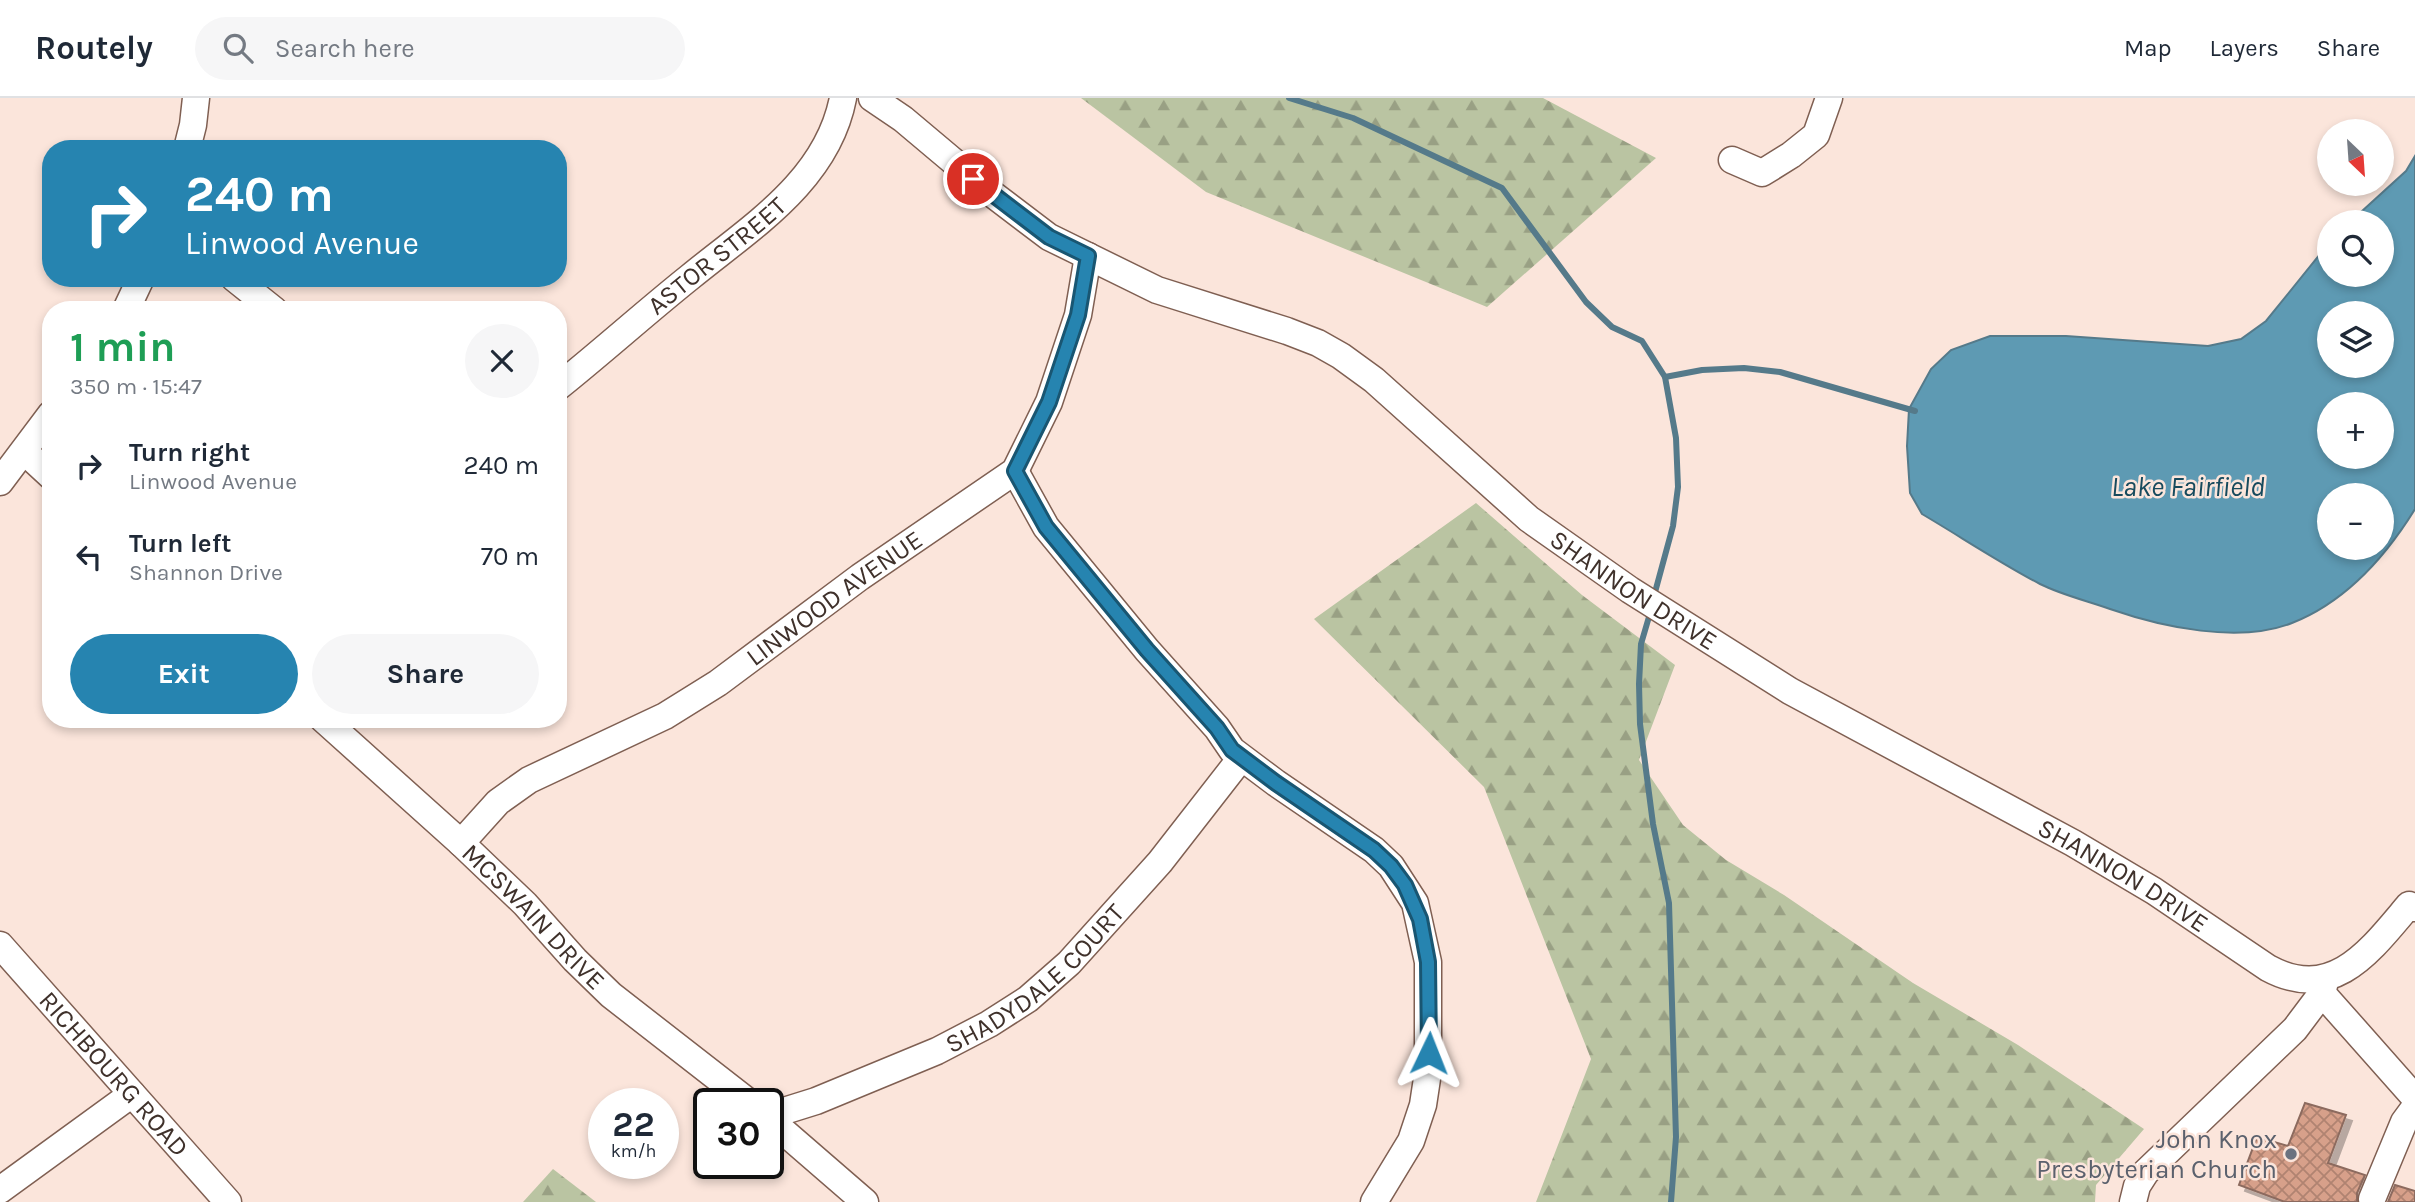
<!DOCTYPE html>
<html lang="en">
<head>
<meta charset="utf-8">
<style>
	:root { --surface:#fff; --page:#f6f6f7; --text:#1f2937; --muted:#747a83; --line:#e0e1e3; --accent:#2684b0 }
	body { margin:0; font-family:Karla,sans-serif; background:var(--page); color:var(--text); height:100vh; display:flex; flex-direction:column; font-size:26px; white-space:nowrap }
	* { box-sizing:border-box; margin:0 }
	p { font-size:23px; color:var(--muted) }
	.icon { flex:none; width:38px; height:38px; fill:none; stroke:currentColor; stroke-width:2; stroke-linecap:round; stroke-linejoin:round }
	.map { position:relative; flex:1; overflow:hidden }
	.panel { position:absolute; left:42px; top:203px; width:525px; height:427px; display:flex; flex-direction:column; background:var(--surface); border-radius:28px; box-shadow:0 4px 10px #0003 }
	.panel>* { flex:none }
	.hud { position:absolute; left:42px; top:42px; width:525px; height:147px; border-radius:28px; box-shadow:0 4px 10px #0003; background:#2684b0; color:#fff; overflow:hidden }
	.needle { width:46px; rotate:155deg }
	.buttons { position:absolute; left:2317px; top:21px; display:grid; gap:14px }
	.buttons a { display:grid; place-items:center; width:77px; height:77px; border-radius:50%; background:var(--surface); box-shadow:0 4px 10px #0003; font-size:35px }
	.speed { position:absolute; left:588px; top:990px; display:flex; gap:14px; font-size:35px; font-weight:700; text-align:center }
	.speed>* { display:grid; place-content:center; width:91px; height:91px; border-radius:50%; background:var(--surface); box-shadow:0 4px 10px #0003; line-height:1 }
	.speed small { font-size:18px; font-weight:400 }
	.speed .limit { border:4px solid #111; border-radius:10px; background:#fff; color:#111 }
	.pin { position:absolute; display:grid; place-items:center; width:60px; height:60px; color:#fff; margin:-30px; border:4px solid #fff; border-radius:50%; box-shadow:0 2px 7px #0007 }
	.me { position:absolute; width:77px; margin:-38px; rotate:2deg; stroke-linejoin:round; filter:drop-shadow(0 0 5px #0008) }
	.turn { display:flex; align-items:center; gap:24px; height:147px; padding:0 28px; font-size:32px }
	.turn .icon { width:91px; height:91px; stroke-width:2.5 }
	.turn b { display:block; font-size:49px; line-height:60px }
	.round { display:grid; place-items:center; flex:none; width:74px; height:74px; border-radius:37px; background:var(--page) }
	.summary { display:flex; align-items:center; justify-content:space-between; height:119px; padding:0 28px }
	h1 { font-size:42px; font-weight:700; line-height:52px; color:#1e9e55 }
	.action { display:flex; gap:14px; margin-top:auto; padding:14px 28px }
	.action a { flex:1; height:80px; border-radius:42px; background:var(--accent); color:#fff; font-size:28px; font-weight:700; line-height:80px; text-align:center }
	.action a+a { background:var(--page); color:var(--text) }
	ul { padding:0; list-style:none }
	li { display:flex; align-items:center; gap:21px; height:91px; padding:0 28px }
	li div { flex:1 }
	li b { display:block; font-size:26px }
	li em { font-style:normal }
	header { display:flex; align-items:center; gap:42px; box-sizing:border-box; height:98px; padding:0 35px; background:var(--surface); border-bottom:2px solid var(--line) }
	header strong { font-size:33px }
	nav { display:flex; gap:38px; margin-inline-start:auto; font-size:24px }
	.search { width:490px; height:63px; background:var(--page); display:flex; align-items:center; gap:18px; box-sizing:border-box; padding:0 24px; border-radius:38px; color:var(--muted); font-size:26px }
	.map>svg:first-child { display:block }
</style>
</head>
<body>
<header>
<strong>Routely</strong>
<div class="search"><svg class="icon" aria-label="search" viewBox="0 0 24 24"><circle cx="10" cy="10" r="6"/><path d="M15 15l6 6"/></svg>Search here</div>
<nav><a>Map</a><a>Layers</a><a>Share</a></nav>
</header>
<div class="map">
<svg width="2415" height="1104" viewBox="0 0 2415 1104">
	<defs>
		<pattern id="forest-firs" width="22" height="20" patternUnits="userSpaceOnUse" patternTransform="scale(1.75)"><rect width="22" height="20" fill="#bac4a2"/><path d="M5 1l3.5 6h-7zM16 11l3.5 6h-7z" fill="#99a084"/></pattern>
		<pattern id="building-cross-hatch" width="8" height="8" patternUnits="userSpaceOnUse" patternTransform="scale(1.75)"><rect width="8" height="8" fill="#d7a08a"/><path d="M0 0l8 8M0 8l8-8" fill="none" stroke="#b08371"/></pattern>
		<filter id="shadow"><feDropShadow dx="6" dy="6" stdDeviation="0" flood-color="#0004"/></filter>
	</defs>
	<rect width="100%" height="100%" fill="#fbe5db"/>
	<g fill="url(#forest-firs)">
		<path d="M1081 0H1543L1656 60 1487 209 1206 94Z"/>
		<path d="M1476 405 1582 497 1675 567 1639 662 1683 727 1726 762 1784 797 1913 885 2018 947 2144 1031 2096 1087 2095 1104H1536L1591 961 1484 689 1314 521Z"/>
		<path d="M553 1071 596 1104H523Z"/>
	</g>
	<path fill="#5e9ab3" stroke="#557a8a" stroke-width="2" fill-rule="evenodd" d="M2415 58V411C2386 458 2345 504 2292 525 2239 546 2162 529 2110 511 2088 503 2062 497 2040 486 2000 465 1961 439 1922 416L1910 395 1907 348 1909 311 1931 271 1951 252 1990 238H2066L2208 248 2241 241 2266 223 2329 145V177H2382V124H2350L2406 73ZM2382 215V268H2329V215ZM2329 306H2382V359H2329ZM2329 397H2382V450H2329Z"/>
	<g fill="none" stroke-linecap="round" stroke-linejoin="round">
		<g stroke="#557a8a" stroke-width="6">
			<path d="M1289 0 1353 20 1502 90 1586 204 1612 229 1642 243 1665 279 1676 340 1678 389 1673 428 1654 498"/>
			<path d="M1665 279 1702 272 1744 270 1780 274 1915 313"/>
			<path d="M1651 512 1641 546 1639 586 1640 626 1653 726 1669 805 1676 1039 1671 1104"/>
		</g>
	</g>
	<g fill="url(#building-cross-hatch)" stroke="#8c6b5e" stroke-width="2" filter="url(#shadow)">
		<path d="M2305 1005 2346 1017 2328 1065 2365 1077 2357 1095V1104H2285L2239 1087 2257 1039 2288 1048Z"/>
		<path d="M2395 1087 2415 1093V1104H2388Z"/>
	</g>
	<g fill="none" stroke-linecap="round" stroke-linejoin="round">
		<defs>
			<g id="minor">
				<path id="s1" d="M872 0 903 21 991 95 1049 139 1157 192 1287 233 1318 245 1341 258 1374 282 1529 421 1630 492 1790 593 2073 745 2154 793 2268 870C2333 905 2370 853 2409 807L2415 810"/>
				<path d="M187 51 193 27 196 0"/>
				<path d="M1732 62 1762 75 1791 57 1816 37 1829 0"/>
				<path d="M234 180 274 212"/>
				<path d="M126 212 141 180"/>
				<path id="s2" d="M558 289C603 253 645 215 690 179 751 129 827 83 843 0"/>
				<path d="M25 354 51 378"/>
				<path d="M1015 373 1046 429 1147 552 1217 630 1232 652 1276 685 1374 752 1391 768 1415 805 1428 864V974L1423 1007 1411 1043 1374 1104"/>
				<path d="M0 384 51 316"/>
				<path id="s3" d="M323 621 461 745 525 806 575 862 611 897 751 1006"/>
				<path id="s4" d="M461 745 498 704 529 682 665 618 718 585 860 479 1015 373 1049 304 1078 217 1088 158"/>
				<path id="s5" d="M0 847 228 1104"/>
				<path d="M2322 895 2415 1000"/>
				<path id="s6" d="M768 1018 816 1003 937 953 989 926 1028 901 1069 865 1160 764 1241 660"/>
				<path d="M768 1020 865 1104"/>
				<path d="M0 1092 132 996"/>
				<path d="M2372 1101 2404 1024 2415 1009"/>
				<path d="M2133 1104 2137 1088 2146 1074 2295 931 2322 895 2326 880"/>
			</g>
		</defs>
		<use href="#minor" stroke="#7f5f52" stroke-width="29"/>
		<use href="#minor" stroke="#fff" stroke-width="26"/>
	</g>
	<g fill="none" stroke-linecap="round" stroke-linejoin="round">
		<defs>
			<path id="route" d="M973 81 1049 139 1088 158 1078 217 1049 304 1015 373 1046 429 1147 552 1217 630 1232 652 1276 685 1374 752 1391 768 1405 787 1420 821 1428 864 1429 955"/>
		</defs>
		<use href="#route" stroke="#195672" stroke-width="18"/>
		<use href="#route" stroke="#2684b0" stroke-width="12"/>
	</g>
	<circle fill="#6b7280" stroke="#fbe5db" stroke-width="2.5" cx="2291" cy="1056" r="7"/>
	<g text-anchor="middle" stroke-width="5" stroke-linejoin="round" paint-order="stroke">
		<g font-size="26" fill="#3f312b" stroke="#fbe5db">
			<text dy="9" stroke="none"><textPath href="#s2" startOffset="206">ASTOR STREET</textPath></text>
			<text dy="9" stroke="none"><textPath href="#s1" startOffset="917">SHANNON DRIVE</textPath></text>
			<text dy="9" stroke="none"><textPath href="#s4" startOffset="450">LINWOOD AVENUE</textPath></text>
			<text dy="9" stroke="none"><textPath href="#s1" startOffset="1484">SHANNON DRIVE</textPath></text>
			<text dy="9" stroke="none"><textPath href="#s3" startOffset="289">MCSWAIN DRIVE</textPath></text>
			<text dy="9" stroke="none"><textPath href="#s6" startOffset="304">SHADYDALE COURT</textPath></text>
			<text dy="9" stroke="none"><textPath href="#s5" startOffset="172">RICHBOURG ROAD</textPath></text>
		</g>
		<g font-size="26" fill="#5b616d" stroke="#fbe5db" text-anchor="end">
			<text x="2277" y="1050">John Knox<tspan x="2277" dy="30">Presbyterian Church</tspan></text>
		</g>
		<g font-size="28" font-style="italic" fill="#174a5d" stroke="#fbe5db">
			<text x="2188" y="398">Lake Fairfield</text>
		</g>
	</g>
</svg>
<div class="buttons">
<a><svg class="needle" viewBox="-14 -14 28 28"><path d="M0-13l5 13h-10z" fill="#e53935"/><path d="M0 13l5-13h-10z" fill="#747a83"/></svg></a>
<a><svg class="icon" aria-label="search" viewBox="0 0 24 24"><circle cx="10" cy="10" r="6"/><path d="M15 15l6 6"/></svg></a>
<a><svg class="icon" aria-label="layers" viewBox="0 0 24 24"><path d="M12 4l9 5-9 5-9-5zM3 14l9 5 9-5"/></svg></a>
<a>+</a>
<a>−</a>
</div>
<div class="speed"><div>22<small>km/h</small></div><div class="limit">30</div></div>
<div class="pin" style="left:973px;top:81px;background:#d93025"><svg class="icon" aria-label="arrive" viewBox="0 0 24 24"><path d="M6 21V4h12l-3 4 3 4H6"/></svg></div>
<svg class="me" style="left:1429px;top:955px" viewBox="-20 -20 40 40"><path d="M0-17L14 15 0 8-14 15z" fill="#2684b0" stroke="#fff" stroke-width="4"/></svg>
<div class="hud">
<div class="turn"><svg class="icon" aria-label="right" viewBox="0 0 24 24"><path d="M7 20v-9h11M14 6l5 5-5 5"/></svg><div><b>240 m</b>Linwood Avenue</div></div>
</div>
<section class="panel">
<div class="summary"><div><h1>1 min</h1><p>350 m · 15:47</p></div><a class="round"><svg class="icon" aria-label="close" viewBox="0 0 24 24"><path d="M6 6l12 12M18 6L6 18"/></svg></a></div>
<ul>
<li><svg class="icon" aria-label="right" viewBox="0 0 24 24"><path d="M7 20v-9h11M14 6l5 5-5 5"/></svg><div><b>Turn right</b><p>Linwood Avenue</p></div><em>240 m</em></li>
<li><svg class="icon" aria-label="left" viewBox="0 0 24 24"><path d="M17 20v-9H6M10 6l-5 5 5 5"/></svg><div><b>Turn left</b><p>Shannon Drive</p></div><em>70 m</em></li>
</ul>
<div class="action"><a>Exit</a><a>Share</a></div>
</section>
</div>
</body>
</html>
